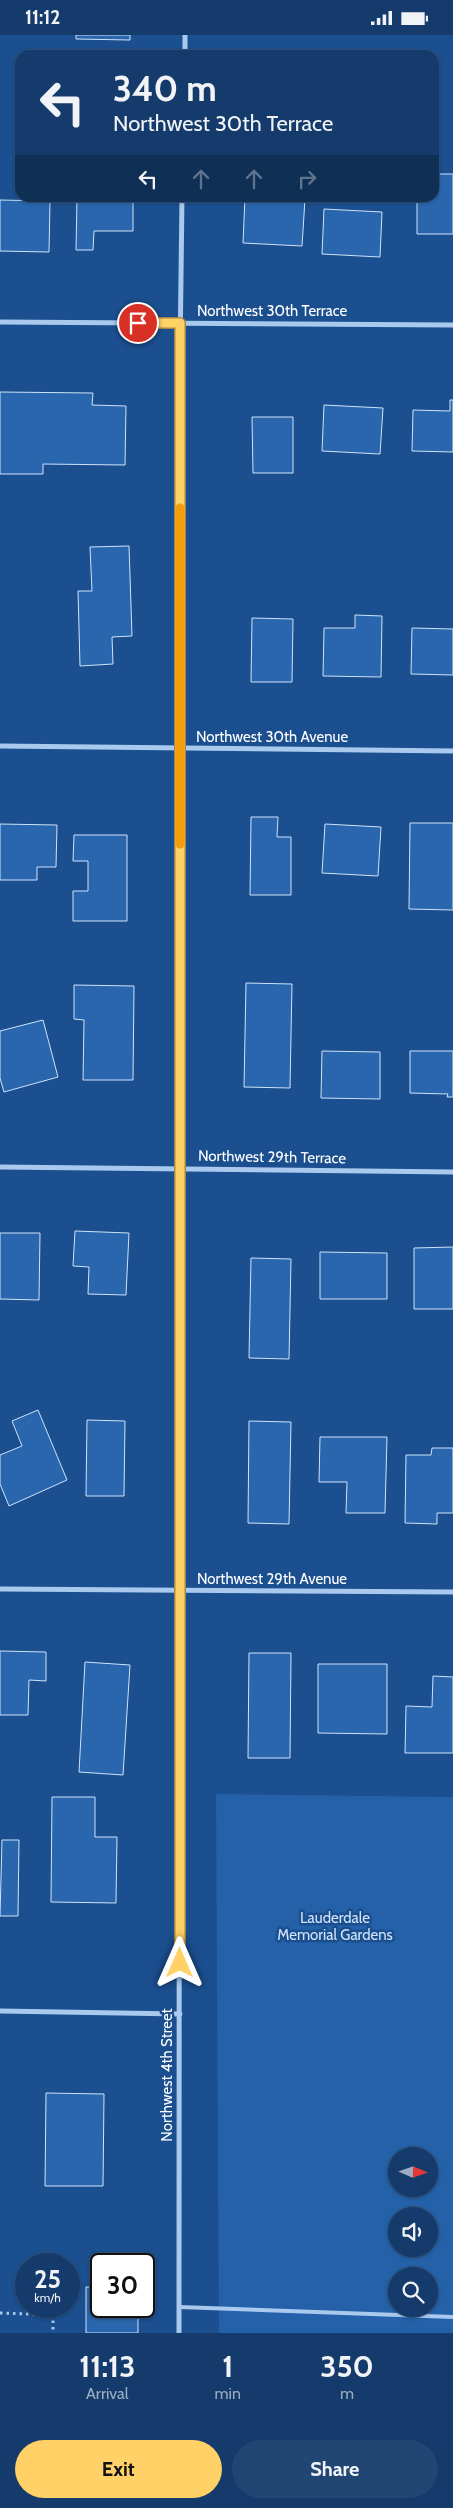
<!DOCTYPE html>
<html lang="en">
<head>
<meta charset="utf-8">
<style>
	:root { --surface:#143b6b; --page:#214673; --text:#f1f3f6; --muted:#9dadc1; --line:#33557e; --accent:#ffd166 }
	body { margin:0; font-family:Cabin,sans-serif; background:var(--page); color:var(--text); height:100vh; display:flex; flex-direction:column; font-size:19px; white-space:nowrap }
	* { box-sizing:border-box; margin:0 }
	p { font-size:16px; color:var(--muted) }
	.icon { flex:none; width:28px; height:28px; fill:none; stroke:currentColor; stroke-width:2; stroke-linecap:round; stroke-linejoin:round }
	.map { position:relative; height:2298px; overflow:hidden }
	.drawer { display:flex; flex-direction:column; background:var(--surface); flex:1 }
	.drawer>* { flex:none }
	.guide { position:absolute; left:15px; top:15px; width:424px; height:152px; border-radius:15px; box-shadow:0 1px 4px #0004,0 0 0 1px var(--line); background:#143b6b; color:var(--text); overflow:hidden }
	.needle { width:32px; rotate:92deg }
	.tools { position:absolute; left:388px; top:2112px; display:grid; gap:10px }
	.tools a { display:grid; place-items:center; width:50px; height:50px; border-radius:50%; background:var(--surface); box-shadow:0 1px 4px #0004,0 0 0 1px var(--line); font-size:25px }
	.speed { position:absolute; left:15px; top:2218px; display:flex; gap:10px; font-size:25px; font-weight:700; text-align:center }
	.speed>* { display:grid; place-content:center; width:65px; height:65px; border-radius:50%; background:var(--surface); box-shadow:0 1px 4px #0004,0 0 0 1px var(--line); line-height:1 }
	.speed small { font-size:12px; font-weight:400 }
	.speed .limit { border:2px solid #111; border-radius:8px; background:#fff; color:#111 }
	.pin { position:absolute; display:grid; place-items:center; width:42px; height:42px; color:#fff; margin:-21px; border:2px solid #fff; border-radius:50%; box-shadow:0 1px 5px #0007 }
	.me { position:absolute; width:55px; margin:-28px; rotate:0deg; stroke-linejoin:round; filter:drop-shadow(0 0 4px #0008) }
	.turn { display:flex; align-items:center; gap:18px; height:105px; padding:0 15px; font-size:22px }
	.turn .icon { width:65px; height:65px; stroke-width:2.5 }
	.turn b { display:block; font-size:35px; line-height:42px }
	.lanes { display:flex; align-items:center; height:48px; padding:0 15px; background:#0003; justify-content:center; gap:25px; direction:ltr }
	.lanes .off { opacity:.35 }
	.eta { display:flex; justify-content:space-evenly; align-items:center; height:85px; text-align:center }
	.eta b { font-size:30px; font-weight:800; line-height:35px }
	.action { display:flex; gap:10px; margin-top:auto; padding:10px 15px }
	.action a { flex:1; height:58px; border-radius:30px; background:var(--accent); color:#111; font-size:20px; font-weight:800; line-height:58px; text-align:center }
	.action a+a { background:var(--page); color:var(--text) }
	.status { display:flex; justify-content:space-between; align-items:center; height:35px; padding:0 25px; background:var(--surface); direction:ltr }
	.status svg { height:14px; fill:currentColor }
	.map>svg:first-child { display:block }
</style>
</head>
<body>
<div class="status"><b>11:12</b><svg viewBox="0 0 49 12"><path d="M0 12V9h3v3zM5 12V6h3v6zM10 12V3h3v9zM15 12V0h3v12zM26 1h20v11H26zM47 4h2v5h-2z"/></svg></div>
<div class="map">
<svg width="453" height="2298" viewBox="0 0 453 2298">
	<rect width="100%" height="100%" fill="#1b4f8f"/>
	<path fill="#2461a8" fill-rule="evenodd" d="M216 1759 453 1762V2298H219ZM396 2121H429V2154H396ZM396 2181H429V2214H396ZM396 2241H429V2274H396Z"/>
	<g fill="#2a66ad" stroke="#cfe3fa">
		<path d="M76 0H130V5L76 4Z"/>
		<path d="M434 139H453V199H417V162H434Z"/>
		<path d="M77 162H133V196H94L93 215H76Z"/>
		<path d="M245 162 305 164 302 211 243 208Z"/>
		<path d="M0 165 50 166 49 217 0 216Z"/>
		<path d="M324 174 382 177 380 222 322 219Z"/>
		<path d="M0 357 93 358 92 370 126 371 125 430 43 429V439H0Z"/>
		<path d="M450 365H453V417L412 416 413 375 450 376Z"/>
		<path d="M324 370 383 373 380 419 322 416Z"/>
		<path d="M252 382H293V438H253Z"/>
		<path d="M129 511 132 601 112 602 113 629 80 631 78 556H92L90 512Z"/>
		<path d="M355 580 382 581 381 642 323 641 324 593H355Z"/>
		<path d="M252 583 293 584 292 647H251Z"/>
		<path d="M412 593 453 594V640L411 639Z"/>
		<path d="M251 782H278L277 802H291V860H250Z"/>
		<path d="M410 788H453V875L409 874Z"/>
		<path d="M0 789 57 790 56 832H37V845H0Z"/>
		<path d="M325 789 381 792 378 841 322 838Z"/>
		<path d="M74 800H127V886H73V856H88V826H73Z"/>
		<path d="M246 948 292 949 290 1053 244 1052Z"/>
		<path d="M74 950 134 951 133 1045H83L84 985 74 984Z"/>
		<path d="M43 985 58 1042 4 1057 0 1043V996Z"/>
		<path d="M322 1016 380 1017V1064L321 1063Z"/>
		<path d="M410 1016H453V1062H447L448 1059 410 1058Z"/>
		<path d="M75 1196 129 1198 126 1260 88 1259 89 1232 73 1231Z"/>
		<path d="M0 1198H40L39 1265 0 1264Z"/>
		<path d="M453 1212V1274H414V1213Z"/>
		<path d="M320 1217 387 1218V1264H320Z"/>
		<path d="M251 1223 291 1224 289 1324 249 1323Z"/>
		<path d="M38 1375 67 1445 9 1471 0 1449V1420L22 1411 12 1386Z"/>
		<path d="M87 1385 125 1386 124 1461H86Z"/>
		<path d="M249 1386 291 1387 289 1489 248 1488Z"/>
		<path d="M320 1402H387L385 1478H346L347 1447H319Z"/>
		<path d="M432 1413H453V1478H437V1489L405 1488 406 1420H431Z"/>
		<path d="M0 1616 46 1617V1646L29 1645 28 1680H0Z"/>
		<path d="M249 1618H291L290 1723H248Z"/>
		<path d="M85 1627 130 1630 123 1740 79 1737Z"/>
		<path d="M318 1629H387V1699L318 1698Z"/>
		<path d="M433 1641 453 1642V1718H405L406 1671 432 1672Z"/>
		<path d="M52 1762H95V1802H117L116 1868 51 1867Z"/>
		<path d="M2 1805H19L18 1881H0Z"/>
		<path d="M46 2058 104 2059 103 2151H45Z"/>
		<path d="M86 2252H101V2271L138 2272V2298H86Z"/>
	</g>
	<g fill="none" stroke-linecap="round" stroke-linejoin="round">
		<path stroke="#a9c9ee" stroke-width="3" stroke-dasharray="2.5 4" stroke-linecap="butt" d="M0 2278 53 2280V2298"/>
		<path stroke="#a9c9ee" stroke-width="4" d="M179 2272 453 2282"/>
		<g stroke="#a9c9ee" stroke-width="5">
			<path d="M185 20V0"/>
			<path d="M0 287 453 290"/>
			<path d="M0 711 453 716"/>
			<path d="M0 1132 453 1137"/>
			<path d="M0 1554 453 1557"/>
			<path d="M0 1976 180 1979"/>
			<path d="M179 2298 180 321 182 162"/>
		</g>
	</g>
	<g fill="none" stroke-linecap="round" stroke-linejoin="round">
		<defs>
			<path id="route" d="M138 288H180V1928"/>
		</defs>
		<use href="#route" stroke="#a68842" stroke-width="12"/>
		<use href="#route" stroke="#ffd166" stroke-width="9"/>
		<path stroke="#f59e0b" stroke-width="9" d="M180 473V809"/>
	</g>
	<g text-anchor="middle" stroke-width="5" stroke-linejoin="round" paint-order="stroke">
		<g font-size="15" fill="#fff" stroke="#1b4f8f">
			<text x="272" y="281">Northwest 30th Terrace</text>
			<text x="272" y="707">Northwest 30th Avenue</text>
			<text transform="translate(272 1122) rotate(1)" y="5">Northwest 29th Terrace</text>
			<text x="272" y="1549">Northwest 29th Avenue</text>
			<text transform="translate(167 2040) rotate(-90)" y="5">Northwest 4th Street</text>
		</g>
		<g font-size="15" fill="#cfe3fa" stroke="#1b4f8f">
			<text x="335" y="1888">Lauderdale<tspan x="335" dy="17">Memorial Gardens</tspan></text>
		</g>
	</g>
</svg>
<div class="tools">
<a><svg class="needle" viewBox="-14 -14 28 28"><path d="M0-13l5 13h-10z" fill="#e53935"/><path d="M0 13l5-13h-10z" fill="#9dadc1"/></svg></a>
<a><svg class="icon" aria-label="sound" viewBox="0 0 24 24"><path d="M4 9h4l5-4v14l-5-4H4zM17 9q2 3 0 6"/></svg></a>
<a><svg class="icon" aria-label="search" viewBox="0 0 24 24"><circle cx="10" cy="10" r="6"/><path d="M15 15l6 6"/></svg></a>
</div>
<div class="speed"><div>25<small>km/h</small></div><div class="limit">30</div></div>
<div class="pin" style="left:138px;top:288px;background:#d93025"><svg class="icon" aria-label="arrive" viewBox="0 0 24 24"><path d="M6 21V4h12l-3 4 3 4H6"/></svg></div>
<svg class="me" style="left:180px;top:1928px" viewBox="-20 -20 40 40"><path d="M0-17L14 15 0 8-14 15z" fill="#ffd166" stroke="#fff" stroke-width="4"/></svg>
<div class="guide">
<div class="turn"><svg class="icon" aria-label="left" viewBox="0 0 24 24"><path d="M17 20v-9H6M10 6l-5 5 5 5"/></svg><div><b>340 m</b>Northwest 30th Terrace</div></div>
<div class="lanes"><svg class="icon" aria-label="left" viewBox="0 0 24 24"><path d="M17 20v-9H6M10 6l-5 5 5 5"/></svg><svg class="icon off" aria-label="ahead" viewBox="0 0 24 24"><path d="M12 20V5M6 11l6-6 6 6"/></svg><svg class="icon off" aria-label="ahead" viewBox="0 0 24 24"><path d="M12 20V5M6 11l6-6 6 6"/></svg><svg class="icon off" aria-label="right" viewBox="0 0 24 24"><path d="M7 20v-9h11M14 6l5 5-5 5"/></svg></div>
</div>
</div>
<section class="drawer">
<div class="eta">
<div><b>11:13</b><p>Arrival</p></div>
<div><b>1</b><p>min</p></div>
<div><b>350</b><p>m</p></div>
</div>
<div class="action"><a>Exit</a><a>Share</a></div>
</section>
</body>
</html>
